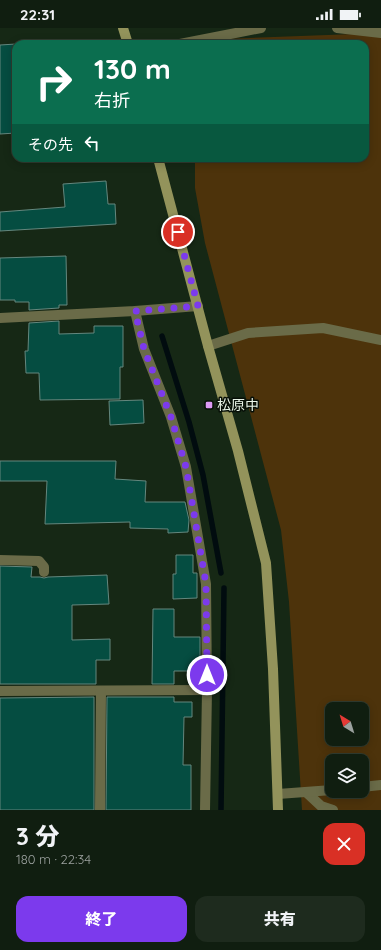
<!DOCTYPE html>
<html lang="ja">
<head>
<meta charset="utf-8">
<style>
	:root { --surface:#101e10; --page:#1e2b1e; --text:#f1f3f6; --muted:#9ca29f; --line:#303c30; --accent:#7c3aed }
	body { margin:0; font-family:Quicksand,"Noto Sans JP",sans-serif; background:var(--page); color:var(--text); height:100vh; display:flex; flex-direction:column; font-size:15px; white-space:nowrap }
	* { box-sizing:border-box; margin:0 }
	p { font-size:13px; color:var(--muted) }
	.icon { flex:none; width:22px; height:22px; fill:none; stroke:currentColor; stroke-width:2; stroke-linecap:round; stroke-linejoin:round }
	.map { position:relative; height:782px; overflow:hidden }
	.side { display:flex; flex-direction:column; background:var(--surface); flex:1 }
	.side>* { flex:none }
	.hud { position:absolute; left:12px; top:12px; width:357px; height:122px; border-radius:12px; box-shadow:0 2px 10px #0003,0 0 0 1px var(--line); background:#0b6e4f; color:#fff; overflow:hidden }
	.needle { width:26px; rotate:322deg }
	.controls { position:absolute; left:325px; top:674px; display:grid; gap:8px }
	.controls a { display:grid; place-items:center; width:44px; height:44px; border-radius:8px; background:var(--surface); box-shadow:0 2px 10px #0003,0 0 0 1px var(--line); font-size:20px }
	.pin { position:absolute; display:grid; place-items:center; width:34px; height:34px; color:#fff; margin:-17px; border:2px solid #fff; border-radius:50%; box-shadow:0 1px 4px #0007 }
	.me { position:absolute; width:44px; margin:-22px; rotate:0deg; stroke-linejoin:round; filter:drop-shadow(0 0 3px #0008) }
	.turn { display:flex; align-items:center; gap:14px; height:84px; padding:0 16px; font-size:18px }
	.turn .icon { width:52px; height:52px; stroke-width:2.5 }
	.turn b { display:block; font-size:28px; line-height:34px }
	.then { display:flex; align-items:center; height:38px; padding:0 16px; background:#0003; gap:8px; font-size:15px }
	.round { display:grid; place-items:center; flex:none; width:42px; height:42px; border-radius:12px; background:var(--page) }
	.overview { display:flex; align-items:center; justify-content:space-between; height:68px; padding:0 16px }
	h1 { font-size:24px; font-weight:800; line-height:30px }
	.cta { display:flex; gap:8px; margin-top:auto; padding:8px 16px }
	.cta a { flex:1; height:46px; border-radius:12px; background:var(--accent); color:#fff; font-size:16px; font-weight:800; line-height:46px; text-align:center }
	.cta a+a { background:var(--page); color:var(--text) }
	.status { display:flex; justify-content:space-between; align-items:center; height:28px; padding:0 20px; background:var(--surface); direction:ltr }
	.status svg { height:11px; fill:currentColor }
	.map>svg:first-child { display:block }
</style>
</head>
<body>
<div class="status"><b>22:31</b><svg viewBox="0 0 49 12"><path d="M0 12V9h3v3zM5 12V6h3v6zM10 12V3h3v9zM15 12V0h3v12zM26 1h20v11H26zM47 4h2v5h-2z"/></svg></div>
<div class="map">
<svg width="381" height="782" viewBox="0 0 381 782">
	<rect width="100%" height="100%" fill="#162815"/>
	<path fill="#4d330b" fill-rule="evenodd" d="M381 5V782H302L289 574 281 502 205 215 195 160V130H365V16H194L198 12ZM332 681H362V711H332ZM332 733H362V763H332Z"/>
	<g fill="none" stroke-linecap="round" stroke-linejoin="round">
		<g stroke="#010c0f" stroke-width="5.5">
			<path d="M162 308 189 394 203 447 221 545"/>
			<path d="M221 782 224 560"/>
		</g>
	</g>
	<g fill="#054d41" stroke="#64877e">
		<path d="M16 16V105L0 106V17Z"/>
		<path d="M106 153 108 176H115L116 196 0 203V184L65 179 63 156Z"/>
		<path d="M66 228 67 277H59V280L29 282V274H15V272H0V230Z"/>
		<path d="M59 293V306L94 305V298H123V339H120V371L40 372 39 345H26L25 323H28L29 295Z"/>
		<path d="M143 372 144 395 110 397 109 373Z"/>
		<path d="M0 433H116L115 451 146 453 145 474H185L189 492 188 504 168 505V501L130 500V494L45 496 47 453H0Z"/>
		<path d="M176 527H193V545H197V570L173 571V546H176Z"/>
		<path d="M0 538 32 539 31 549H40L44 550 48 549 107 547 109 576 72 577V612L110 611V632H96V656H0Z"/>
		<path d="M153 581H174V609H200V643H174V656H152Z"/>
		<path d="M94 669V782H0V670Z"/>
		<path d="M107 669H174V674H192V689H184L183 737H191V782H106Z"/>
	</g>
	<g fill="none" stroke-linecap="round" stroke-linejoin="round">
		<g stroke="#6a6b48" stroke-width="10">
			<path d="M208 318 248 305 323 300 381 312"/>
			<path d="M362 759 381 757"/>
			<path d="M306 764 321 778 333 782"/>
			<path d="M278 766 332 762"/>
		</g>
		<g stroke="#6a6b48" stroke-width="10">
			<path d="M337 0 381 5"/>
			<path d="M180 16 261 0"/>
			<path d="M135 283 144 321 171 389 186 439 206 556 207 662 205 782"/>
			<path d="M0 290 135 283 198 278"/>
			<path d="M0 532 39 533 44 539V544"/>
			<path d="M0 663 207 662"/>
			<path d="M100 782 101 663"/>
		</g>
		<g stroke="#93935b" stroke-width="10">
			<path d="M123 0 128 16"/>
			<path d="M158 130 208 318 238 423 266 535 273 641 278 782"/>
		</g>
	</g>
	<g fill="none" stroke-linecap="round" stroke-linejoin="round">
		<path stroke="#7c3aed" stroke-width="7" stroke-dasharray="0 12.6" d="M178 204 198 278 135 283 144 321 171 389 186 439 206 556 207 647"/>
	</g>
	<rect fill="#dc99f4" stroke="#070f07" stroke-width="1.5" x="205" y="373" width="8" height="8" rx="2"/>
	<g text-anchor="middle" stroke-width="3" stroke-linejoin="round" paint-order="stroke">
		<g font-size="14" fill="#e9f5e8" stroke="#070f07" text-anchor="start">
			<text x="217" y="382">松原中</text>
		</g>
	</g>
</svg>
<div class="controls">
<a><svg class="needle" viewBox="-14 -14 28 28"><path d="M0-13l5 13h-10z" fill="#e53935"/><path d="M0 13l5-13h-10z" fill="#9ca29f"/></svg></a>
<a><svg class="icon" aria-label="layers" viewBox="0 0 24 24"><path d="M12 4l9 5-9 5-9-5zM3 14l9 5 9-5"/></svg></a>
</div>
<div class="pin" style="left:178px;top:204px;background:#d93025"><svg class="icon" aria-label="arrive" viewBox="0 0 24 24"><path d="M6 21V4h12l-3 4 3 4H6"/></svg></div>
<svg class="me" style="left:207px;top:647px" viewBox="-20 -20 40 40"><circle r="17" fill="#7c3aed" stroke="#fff" stroke-width="3"/><path d="M0-11L8 9 0 5-8 9z" fill="#fff"/></svg>
<div class="hud">
<div class="turn"><svg class="icon" aria-label="right" viewBox="0 0 24 24"><path d="M7 20v-9h11M14 6l5 5-5 5"/></svg><div><b>130 m</b>右折</div></div>
<div class="then">その先<svg class="icon" aria-label="left" viewBox="0 0 24 24"><path d="M17 20v-9H6M10 6l-5 5 5 5"/></svg></div>
</div>
</div>
<section class="side">
<div class="overview"><div><h1>3 分</h1><p>180 m · 22:34</p></div><a class="round" style="background:#d93025;color:#fff"><svg class="icon" aria-label="close" viewBox="0 0 24 24"><path d="M6 6l12 12M18 6L6 18"/></svg></a></div>
<div class="cta"><a>終了</a><a>共有</a></div>
</section>
</body>
</html>
